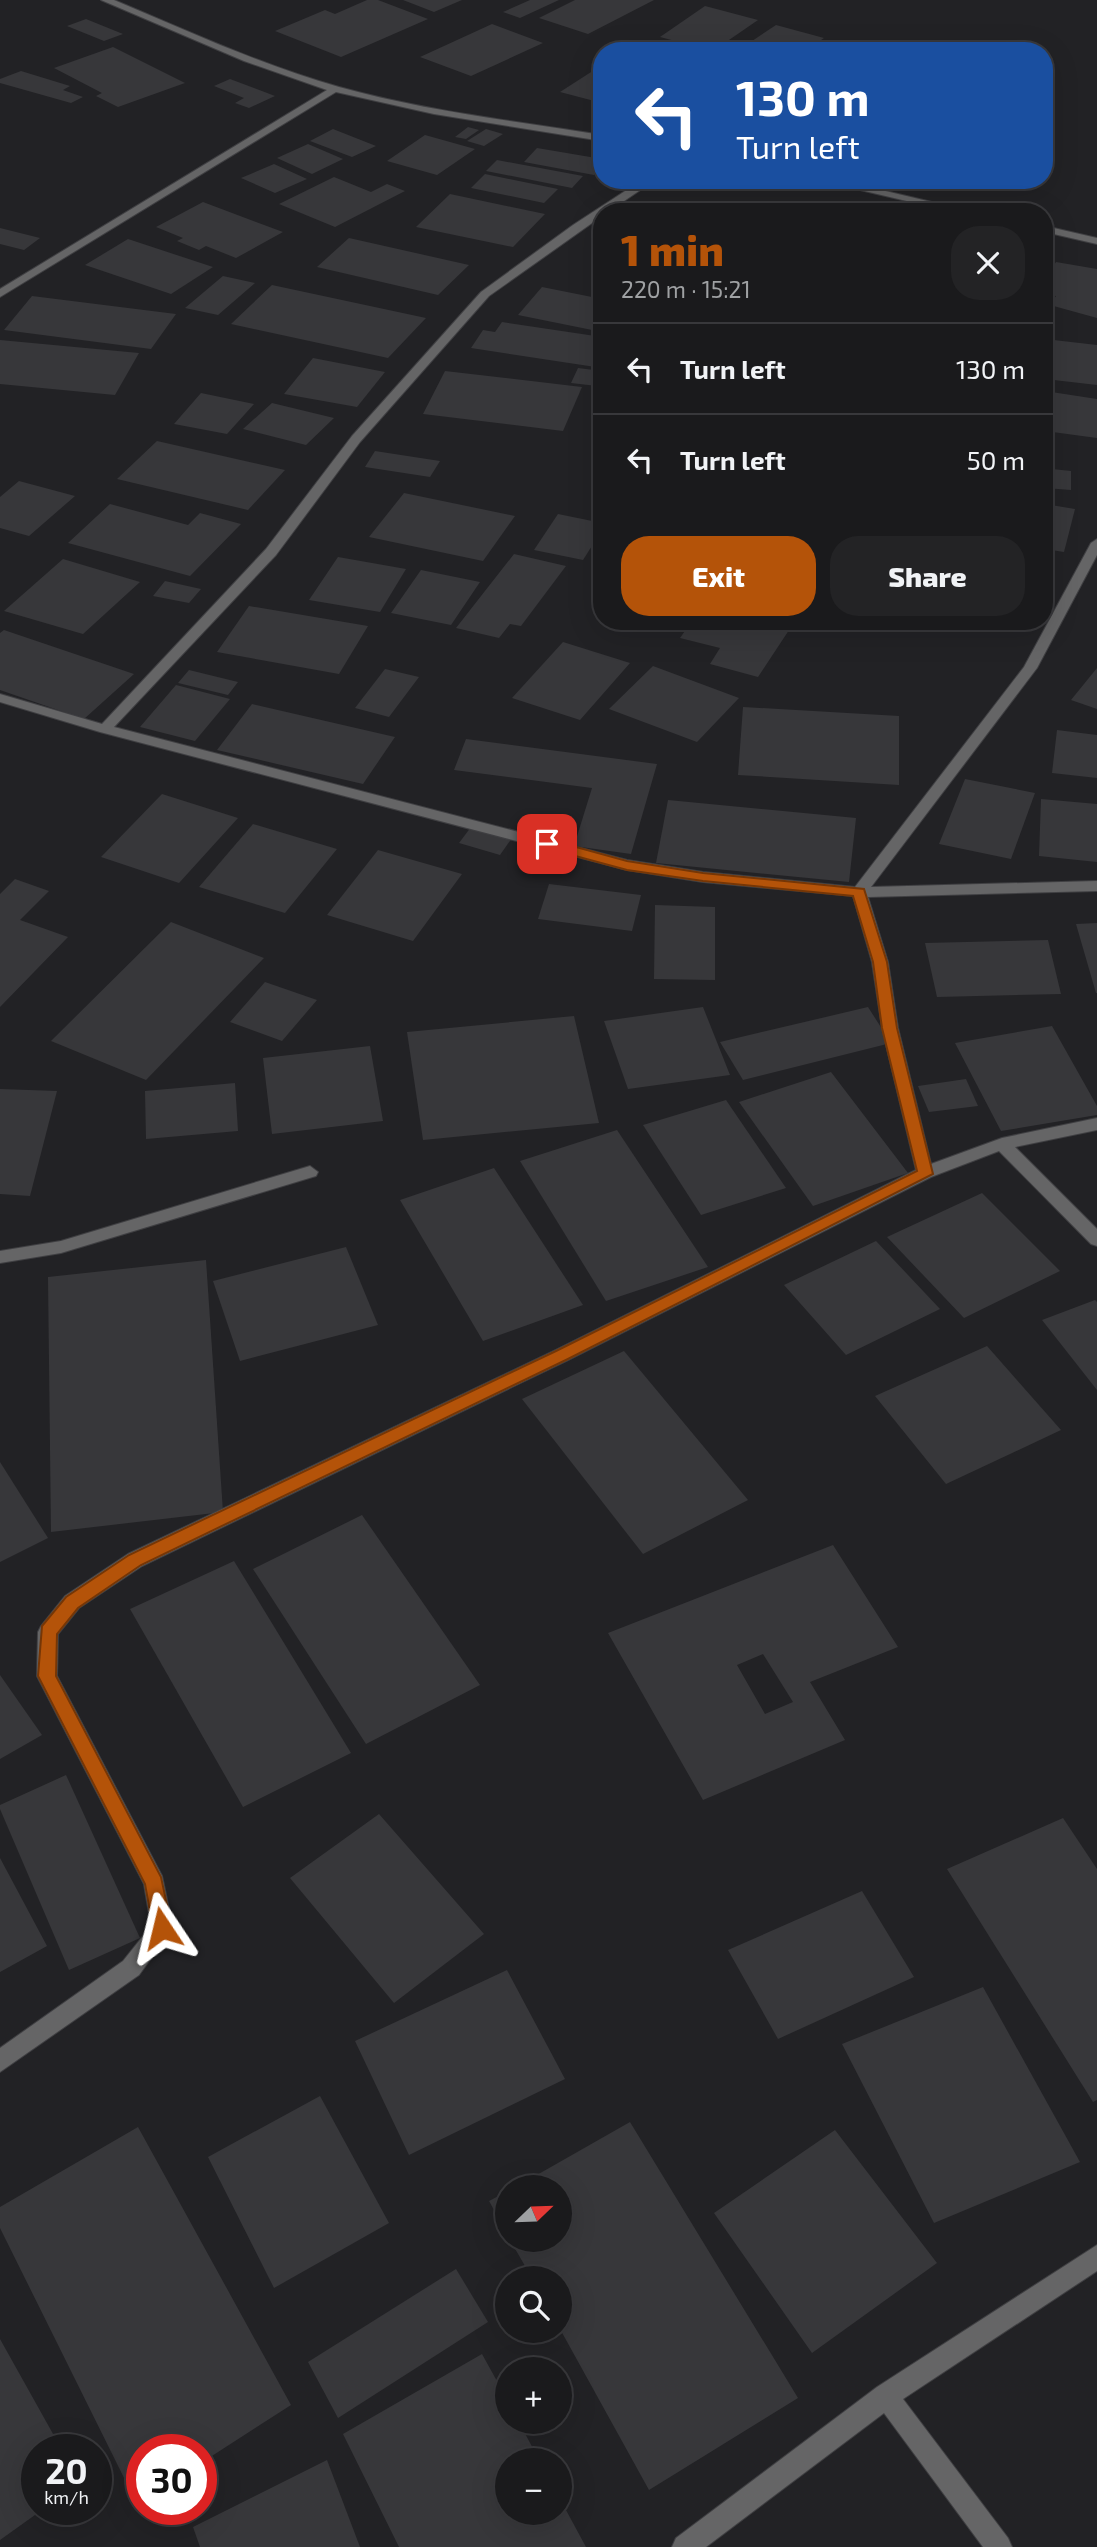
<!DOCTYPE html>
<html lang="en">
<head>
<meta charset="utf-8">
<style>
	:root { --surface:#1a1a1c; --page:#232325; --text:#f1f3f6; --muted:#9fa1a3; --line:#38383b; --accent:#b45309 }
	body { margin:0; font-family:"Exo 2",sans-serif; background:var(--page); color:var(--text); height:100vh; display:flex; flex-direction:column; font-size:26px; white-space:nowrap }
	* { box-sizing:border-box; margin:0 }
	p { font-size:23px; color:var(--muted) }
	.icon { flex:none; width:38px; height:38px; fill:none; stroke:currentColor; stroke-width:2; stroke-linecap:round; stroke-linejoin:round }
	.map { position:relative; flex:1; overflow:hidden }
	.sheet { position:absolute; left:593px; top:203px; width:460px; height:427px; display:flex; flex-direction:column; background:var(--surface); border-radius:28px; box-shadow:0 7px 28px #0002,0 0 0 2px var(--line) }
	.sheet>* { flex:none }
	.hud { position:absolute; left:593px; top:42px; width:460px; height:147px; border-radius:28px; box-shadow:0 7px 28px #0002,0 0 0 2px var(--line); background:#1a4fa0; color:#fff; overflow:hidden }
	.needle { width:46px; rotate:67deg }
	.controls { position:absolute; left:495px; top:2175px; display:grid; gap:14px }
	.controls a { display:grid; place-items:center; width:77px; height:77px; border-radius:50%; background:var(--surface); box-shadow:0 7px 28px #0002,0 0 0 2px var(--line); font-size:35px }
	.speed { position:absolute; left:21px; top:2434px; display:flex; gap:14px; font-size:35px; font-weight:700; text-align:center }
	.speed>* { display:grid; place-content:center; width:91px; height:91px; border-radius:50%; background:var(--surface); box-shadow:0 7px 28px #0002,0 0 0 2px var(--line); line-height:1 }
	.speed small { font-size:18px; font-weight:400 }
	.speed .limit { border:10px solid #d22; background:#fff; color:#111 }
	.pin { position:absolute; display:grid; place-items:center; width:60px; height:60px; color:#fff; margin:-30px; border-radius:14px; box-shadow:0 4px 10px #0006 }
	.me { position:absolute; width:77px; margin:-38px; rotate:350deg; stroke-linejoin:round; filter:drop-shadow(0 0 5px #0008) }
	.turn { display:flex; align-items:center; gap:24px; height:147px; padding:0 28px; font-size:32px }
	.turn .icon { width:91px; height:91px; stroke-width:2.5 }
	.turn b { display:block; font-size:49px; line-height:60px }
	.round { display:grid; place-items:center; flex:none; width:74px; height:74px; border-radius:28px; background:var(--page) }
	.overview { display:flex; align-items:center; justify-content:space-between; height:119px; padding:0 28px }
	h1 { font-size:42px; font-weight:800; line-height:52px; color:var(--accent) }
	.primary-button { display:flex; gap:14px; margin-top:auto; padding:14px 28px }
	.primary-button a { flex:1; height:80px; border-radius:28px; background:var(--accent); color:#fff; font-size:28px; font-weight:800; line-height:80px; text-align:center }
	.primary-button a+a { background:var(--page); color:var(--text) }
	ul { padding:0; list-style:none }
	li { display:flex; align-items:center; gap:21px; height:91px; padding:0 28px; border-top:2px solid var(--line) }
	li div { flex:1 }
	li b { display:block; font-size:26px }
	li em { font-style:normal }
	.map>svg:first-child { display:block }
</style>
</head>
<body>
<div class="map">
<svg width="1097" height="2547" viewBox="0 0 1097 2547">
	<rect width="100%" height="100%" fill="#222225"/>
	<g fill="#37373a" fill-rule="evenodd">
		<path d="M367 0H378L428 19 341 57 275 31 325 10 335 14Z"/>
		<path d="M403 0H462L434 12Z"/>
		<path d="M530 0H559L520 18 503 12Z"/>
		<path d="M575 0H654L588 34 539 18Z"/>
		<path d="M705 6 758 20 713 51 660 37Z"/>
		<path d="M86 19 123 34 104 41 67 26Z"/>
		<path d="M492 24 543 43 471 76 420 57Z"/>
		<path d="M776 25 824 38 805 51H737Z"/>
		<path d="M113 47 185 83 118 107 96 96 102 93 54 68Z"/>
		<path d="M602 65V103L560 92Z"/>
		<path d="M21 71 70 86 63 90 83 97 71 103 0 83V79Z"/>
		<path d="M230 79 275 96 249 108 235 103 244 98 214 86Z"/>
		<path d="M468 127 479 130 466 139 455 137Z"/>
		<path d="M333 129 376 146 352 157 310 141Z"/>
		<path d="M486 129 503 134 484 146 467 141Z"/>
		<path d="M425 135 475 149 437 175 387 161Z"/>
		<path d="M308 144 343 159 312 174 277 158Z"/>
		<path d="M537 148 602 159V165L594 175 524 162Z"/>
		<path d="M497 160 583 176 572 188 486 171Z"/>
		<path d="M274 164 307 179 275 193 241 178Z"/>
		<path d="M485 174 558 189 544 203 471 188Z"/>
		<path d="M334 177 371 192 387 184 405 191 335 227 279 204Z"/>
		<path d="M450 194 545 214 513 247 416 227Z"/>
		<path d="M203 202 283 232 236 258 206 246 199 250 177 241 183 238 156 227Z"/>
		<path d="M0 228 40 238 24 250 0 244Z"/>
		<path d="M349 238 469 265 438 295 317 267Z"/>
		<path d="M128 239 213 267 171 294 85 265Z"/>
		<path d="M1056 262 1097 269V318L1050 305 1056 296 1045 294V280Z"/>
		<path d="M223 276 255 283 218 315 185 308Z"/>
		<path d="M272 285 426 318 388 358 231 324Z"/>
		<path d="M542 287 602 299V332L518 315Z"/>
		<path d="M32 296 176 314 151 349 4 330Z"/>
		<path d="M502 322 602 337V368L471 348 483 330 495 332Z"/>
		<path d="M1045 339 1097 345V385L1045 379Z"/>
		<path d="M0 340 139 353 115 395 0 384Z"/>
		<path d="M313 358 385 372 357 407 284 394Z"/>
		<path d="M578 368 602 371V395L593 394 597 386 571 383Z"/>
		<path d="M445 371 582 387 563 431 423 414Z"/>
		<path d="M1045 391 1097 399V438L1045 431Z"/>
		<path d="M201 393 254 404 227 434 174 424Z"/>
		<path d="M272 403 334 418 306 445 243 429Z"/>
		<path d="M157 441 285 470 248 510 117 479Z"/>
		<path d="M1045 447 1053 448 1052 469 1071 471V490L1045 488Z"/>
		<path d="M375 451 440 461 430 477 365 467Z"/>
		<path d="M19 481 75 496 29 536 0 528V497Z"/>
		<path d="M404 493 515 516 483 561 369 537Z"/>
		<path d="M110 504 188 525 200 513 241 524 190 576 68 543Z"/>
		<path d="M1045 504 1075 509 1064 552 1045 549Z"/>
		<path d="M558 514 602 523V530L583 560 534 550Z"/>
		<path d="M514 554 566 566 521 626 510 624 499 638 456 628Z"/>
		<path d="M338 557 406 569 380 612 309 600Z"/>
		<path d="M63 559 140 582 83 634 4 611Z"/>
		<path d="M1045 569 1052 570 1047 618H1045Z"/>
		<path d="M421 570 480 582 451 625 391 613Z"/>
		<path d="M165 581 201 589 189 603 153 596Z"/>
		<path d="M249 606 368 626 339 674 217 652Z"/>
		<path d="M692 621H795L758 677 710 664 720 648 680 638Z"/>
		<path d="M4 630 134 674 84 719 0 690V633Z"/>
		<path d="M563 642 630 663 580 720 512 698Z"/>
		<path d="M653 666 739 698 697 742 609 709Z"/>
		<path d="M1097 668V709L1071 700Z"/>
		<path d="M385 669 419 677 389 717 355 708Z"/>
		<path d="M189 670 238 682 228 695 178 683Z"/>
		<path d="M176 685 230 699 195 741 140 727Z"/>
		<path d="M252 704 395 737 363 784 217 750Z"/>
		<path d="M743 707 899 716V785L738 775Z"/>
		<path d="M1057 730 1097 735V778L1052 773Z"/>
		<path d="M466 739 657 764 631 854 574 846 592 788 454 770Z"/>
		<path d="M965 779 1035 793 1011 859 939 844Z"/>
		<path d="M162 794 238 818 179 883 101 857Z"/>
		<path d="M1041 799 1097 804V862L1039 856Z"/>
		<path d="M668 800 856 818 849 882 656 863Z"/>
		<path d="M253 824 337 849 285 913 199 887Z"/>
		<path d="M471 827 512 838 500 855 459 843Z"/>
		<path d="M378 850 462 874 413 941 327 915Z"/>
		<path d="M15 879 49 891 20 920 68 937 0 1007V894Z"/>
		<path d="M549 884 641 895 632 931 538 919Z"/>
		<path d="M655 905 715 907V980L654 979Z"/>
		<path d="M171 922 264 958 146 1080 51 1041Z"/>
		<path d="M1097 923V993H1096L1076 924Z"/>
		<path d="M1048 940 1061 994 937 997 925 943Z"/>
		<path d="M265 982 317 1000 282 1041 230 1022Z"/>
		<path d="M703 1007 730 1075 628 1089 604 1021Z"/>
		<path d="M868 1007 891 1043 743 1080 720 1042Z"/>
		<path d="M574 1016 599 1123 423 1140 407 1032Z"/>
		<path d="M1052 1026 1097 1106V1115L1001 1131 955 1043Z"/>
		<path d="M370 1046 383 1121 272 1134 263 1058Z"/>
		<path d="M831 1072 908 1173 813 1206 739 1102Z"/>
		<path d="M966 1079 978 1106 929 1112 918 1086Z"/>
		<path d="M235 1083 238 1131 146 1139 145 1091Z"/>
		<path d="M0 1089 57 1091 30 1196 0 1194Z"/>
		<path d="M726 1100 786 1188 701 1215 643 1125Z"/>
		<path d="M617 1130 708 1267 606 1301 520 1161Z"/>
		<path d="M494 1168 583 1305 483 1341 400 1200Z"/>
		<path d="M982 1193 1060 1271 964 1318 887 1237Z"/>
		<path d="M876 1241 940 1309 846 1355 784 1285Z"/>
		<path d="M346 1247 378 1325 240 1361 213 1281Z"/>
		<path d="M206 1260 223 1512 51 1532 48 1277Z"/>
		<path d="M1095 1300 1097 1302V1390L1042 1320Z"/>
		<path d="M987 1346 1061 1430 946 1484 875 1396Z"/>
		<path d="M624 1351 748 1500 643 1554 522 1399Z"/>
		<path d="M0 1462 48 1538 0 1562Z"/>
		<path d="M362 1515 480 1685 366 1744 253 1569Z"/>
		<path d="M833 1545 898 1647 810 1682 845 1740 703 1800 608 1633ZM763 1654 793 1702 765 1714 737 1665Z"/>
		<path d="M234 1561 351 1753 243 1807 130 1609Z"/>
		<path d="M0 1675 42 1735 0 1759Z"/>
		<path d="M66 1775 140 1938 69 1970 0 1809V1805Z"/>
		<path d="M379 1814 484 1934 394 2003 290 1878Z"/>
		<path d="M1063 1818 1097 1869V2100L1093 2102 947 1869Z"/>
		<path d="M0 1858 47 1946 0 1972Z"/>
		<path d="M862 1891 914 1977 778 2039 728 1950Z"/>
		<path d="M507 1970 565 2079 409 2155 355 2041Z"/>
		<path d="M983 1987 1080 2162 934 2223 842 2044Z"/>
		<path d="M320 2096 389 2223 274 2288 208 2157Z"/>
		<path d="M630 2122 798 2398 649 2490 560 2329V2278H532L510 2240H560V2188H514Z"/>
		<path d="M138 2127 291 2405 201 2463V2450H142V2501L137 2504 0 2228V2207Z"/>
		<path d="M835 2130 937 2263 812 2353 714 2213Z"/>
		<path d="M508 2191V2235L489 2201Z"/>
		<path d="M456 2269 488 2322 338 2418 308 2362Z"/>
		<path d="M0 2339 62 2450H37V2510H42L0 2540Z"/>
		<path d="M482 2354 508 2401V2422H519L539 2460H508V2513H560V2499L586 2547H399L343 2434Z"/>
		<path d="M327 2460 360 2547H200L193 2527Z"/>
	</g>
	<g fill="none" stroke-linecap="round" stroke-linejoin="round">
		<defs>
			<g id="minor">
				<path d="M101 0H114C188 31 261 65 339 87 425 111 514 121 602 135V141L434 114 336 92 0 297V289L327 90 244 61Z"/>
				<path d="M642 180H655L608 212H602V216L489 296 360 442 276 555 114 727 627 860 703 872 855 887 1024 667 1091 543 1097 539V555L1037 668 871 887 1097 881V891L868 897 888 962 898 1028 931 1164 1002 1138 1097 1118V1130L1015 1147 1097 1229V1246L1091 1244 999 1151 931 1177 568 1360 142 1566 79 1608 58 1634 57 1676 162 1876 173 1928 139 1975 0 2072V2048L123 1961 151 1926 144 1884 37 1676 38 1632 41 1626 65 1596 128 1554 556 1350 916 1170 882 1028 872 962 853 896 703 882 627 870 100 732 0 702V694L102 724 266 549 352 436 481 292 573 225Z"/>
				<path d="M818 180H839L974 212H953Z"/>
				<path d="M1045 226 1097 238V244L1045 232Z"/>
				<path d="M310 1166 318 1172 316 1176 61 1253 0 1263V1251L61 1241Z"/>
				<path d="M1097 2245V2271L903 2399 1008 2538 1012 2547H983L884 2413 706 2547H672L676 2538 877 2387Z"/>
			</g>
		</defs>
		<use href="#minor" stroke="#3f3f42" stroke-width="2"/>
		<use href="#minor" fill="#656566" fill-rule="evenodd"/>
	</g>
	<path fill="#b45309" stroke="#753606" stroke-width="2" d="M547 839 627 861 703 873 864 889 887 962 897 1028 933 1174 568 1359 141 1565 78 1608 57 1634 56 1676 161 1877 172 1928 169 1935 162 1937 155 1935 153 1928 145 1884 38 1676 42 1626 66 1597 129 1555 556 1351 917 1171 882 1028 873 962 853 896 703 881 627 870 542 847V841Z"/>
</svg>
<div class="controls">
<a><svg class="needle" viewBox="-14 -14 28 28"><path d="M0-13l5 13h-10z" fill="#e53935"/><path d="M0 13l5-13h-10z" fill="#9fa1a3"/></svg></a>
<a><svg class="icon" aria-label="search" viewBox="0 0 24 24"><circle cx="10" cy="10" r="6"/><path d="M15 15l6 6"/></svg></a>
<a>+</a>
<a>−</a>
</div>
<div class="speed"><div>20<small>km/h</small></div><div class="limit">30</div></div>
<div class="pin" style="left:547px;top:844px;background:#d93025"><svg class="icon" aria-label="arrive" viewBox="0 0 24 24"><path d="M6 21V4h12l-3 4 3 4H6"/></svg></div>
<svg class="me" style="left:162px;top:1928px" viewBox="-20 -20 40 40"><path d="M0-17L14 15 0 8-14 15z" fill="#b45309" stroke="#fff" stroke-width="4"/></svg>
<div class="hud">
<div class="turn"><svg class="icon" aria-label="left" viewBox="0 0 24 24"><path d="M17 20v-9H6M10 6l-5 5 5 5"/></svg><div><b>130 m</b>Turn left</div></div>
</div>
<section class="sheet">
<div class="overview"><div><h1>1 min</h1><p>220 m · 15:21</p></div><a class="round"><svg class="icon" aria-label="close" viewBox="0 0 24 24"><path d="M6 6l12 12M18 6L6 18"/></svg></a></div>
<ul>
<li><svg class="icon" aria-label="left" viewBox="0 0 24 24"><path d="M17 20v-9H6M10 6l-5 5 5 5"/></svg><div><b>Turn left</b></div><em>130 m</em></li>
<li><svg class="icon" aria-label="left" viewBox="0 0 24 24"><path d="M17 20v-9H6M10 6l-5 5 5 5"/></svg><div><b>Turn left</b></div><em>50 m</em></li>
</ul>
<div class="primary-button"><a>Exit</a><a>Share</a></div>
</section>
</div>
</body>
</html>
